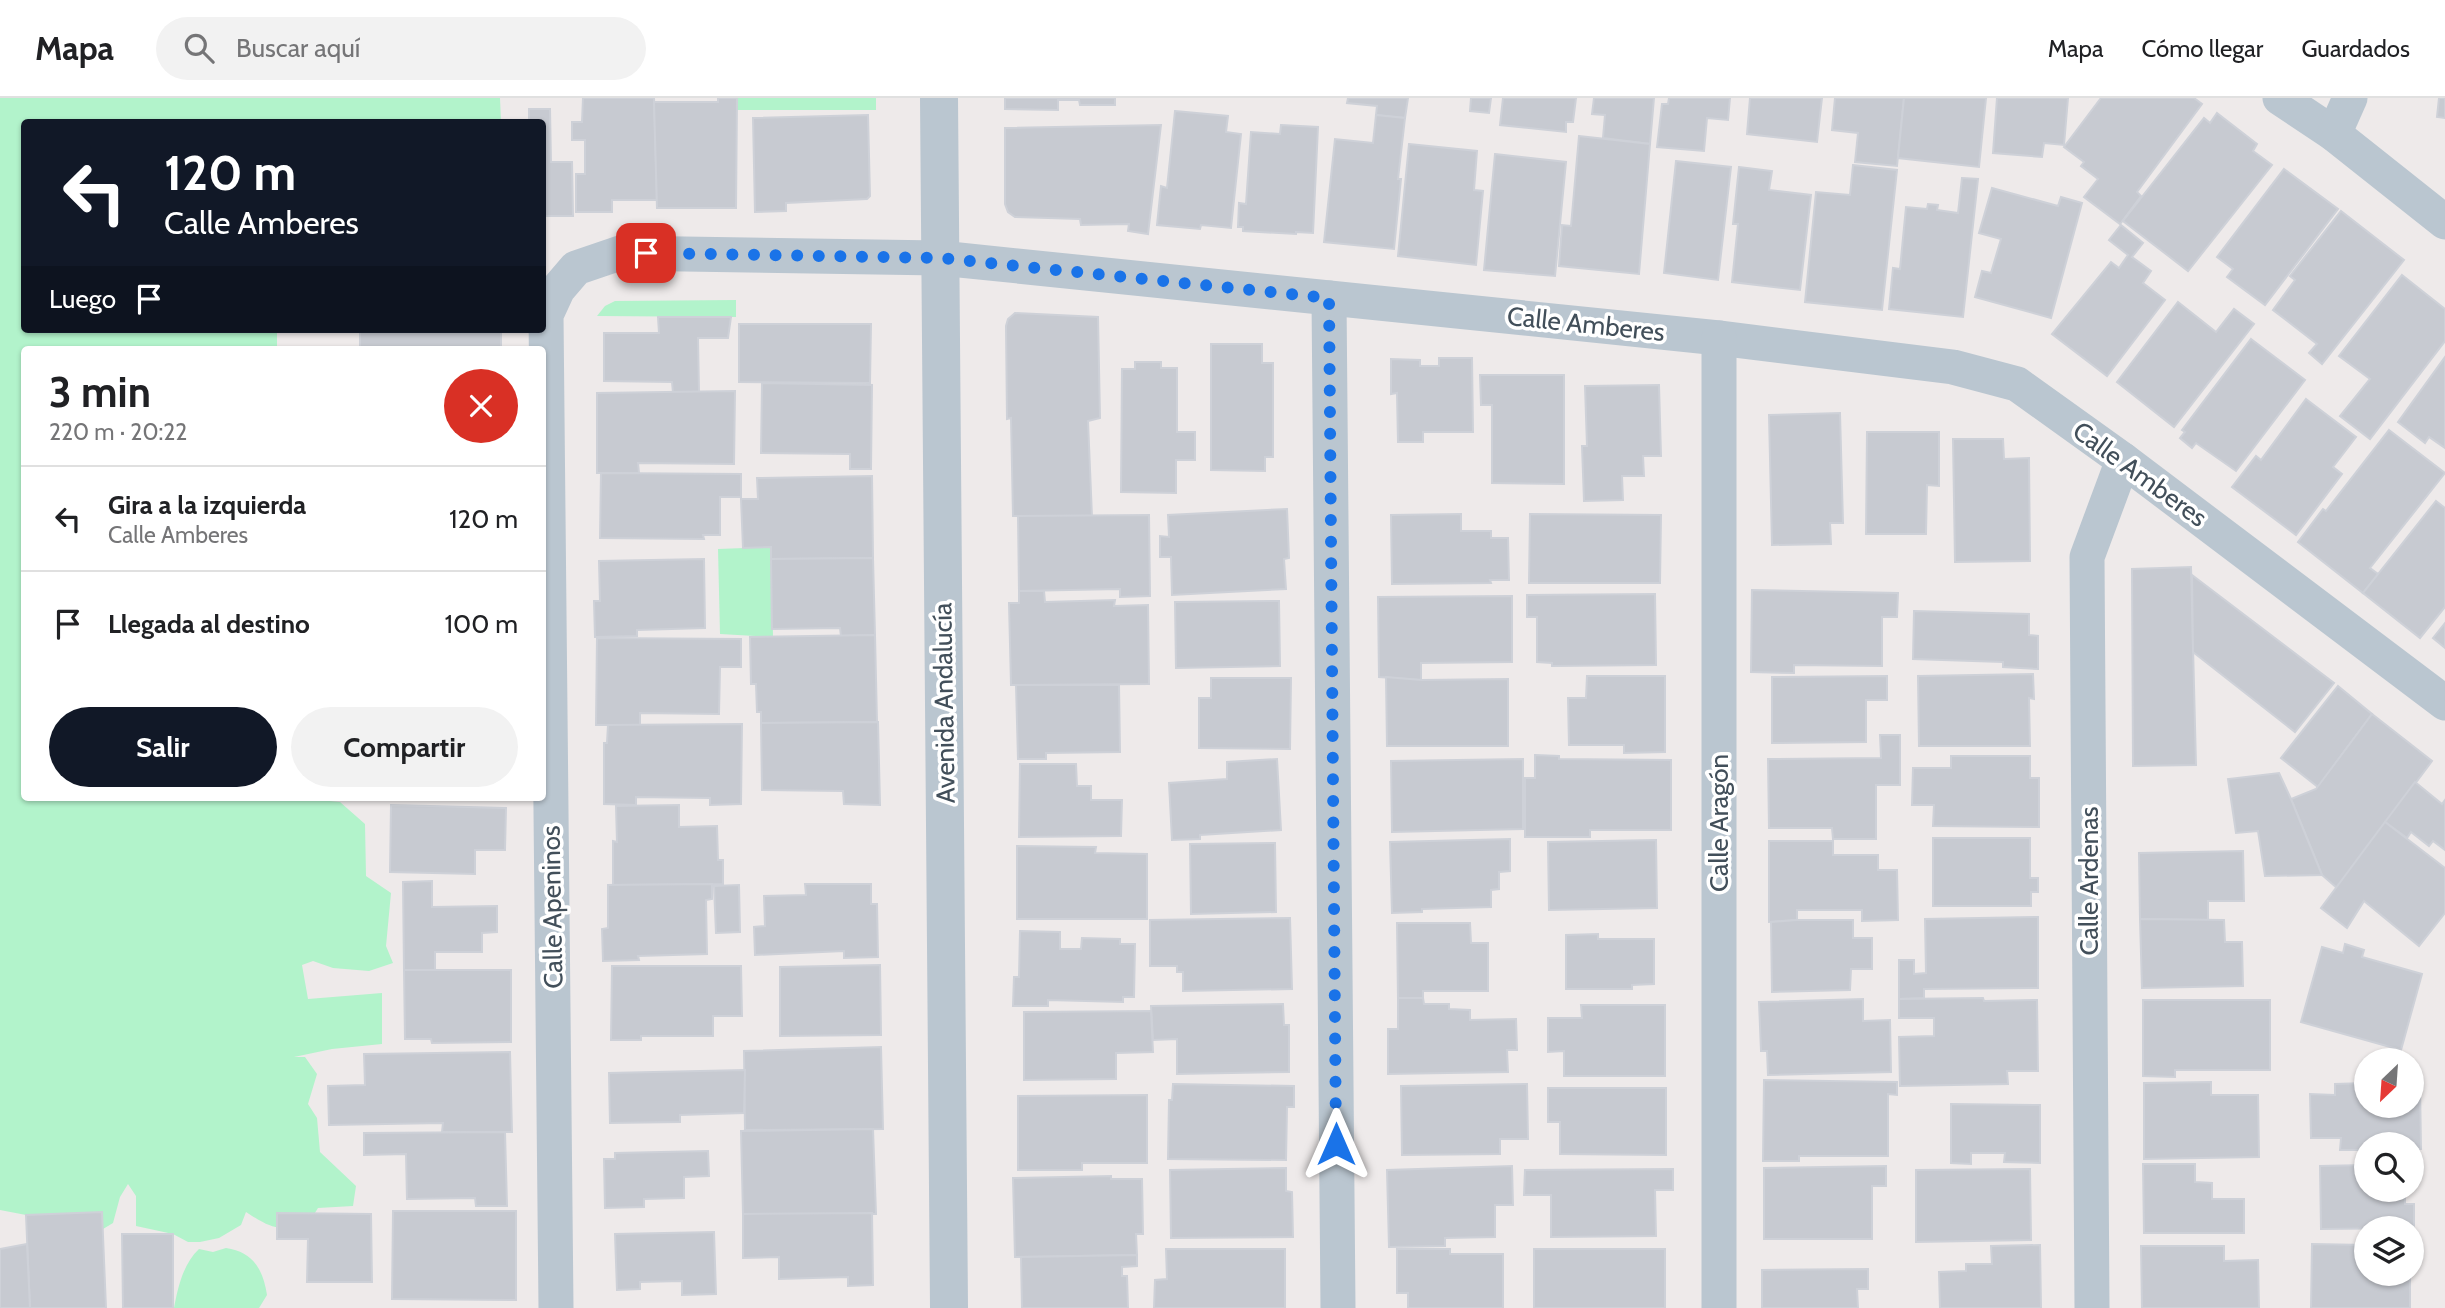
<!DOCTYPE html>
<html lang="es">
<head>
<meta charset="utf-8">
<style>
	:root { --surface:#fff; --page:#f2f2f2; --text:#202124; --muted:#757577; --line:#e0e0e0; --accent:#111827 }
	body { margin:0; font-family:Cabin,sans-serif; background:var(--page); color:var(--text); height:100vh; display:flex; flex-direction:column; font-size:26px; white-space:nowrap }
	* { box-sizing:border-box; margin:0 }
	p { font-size:23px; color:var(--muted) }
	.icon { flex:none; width:38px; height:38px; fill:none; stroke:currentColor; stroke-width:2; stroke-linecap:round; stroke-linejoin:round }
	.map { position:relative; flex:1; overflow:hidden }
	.panel { position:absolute; left:21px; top:248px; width:525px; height:455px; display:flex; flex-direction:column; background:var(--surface); border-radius:7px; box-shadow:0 2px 5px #0004 }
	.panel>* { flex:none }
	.banner { position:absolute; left:21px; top:21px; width:525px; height:214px; border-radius:7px; box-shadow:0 2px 5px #0004; background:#111827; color:#fff; overflow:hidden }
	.needle { width:46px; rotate:205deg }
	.controls { position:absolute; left:2354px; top:950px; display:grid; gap:14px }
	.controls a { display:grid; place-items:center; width:70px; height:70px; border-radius:50%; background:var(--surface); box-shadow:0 2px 5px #0004; font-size:35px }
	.pin { position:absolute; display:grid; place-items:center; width:60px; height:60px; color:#fff; margin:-30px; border-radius:14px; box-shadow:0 4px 10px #0006 }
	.me { position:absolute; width:77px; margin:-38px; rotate:0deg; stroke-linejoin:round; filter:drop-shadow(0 0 5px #0008) }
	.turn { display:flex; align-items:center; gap:24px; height:147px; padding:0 28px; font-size:32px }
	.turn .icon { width:91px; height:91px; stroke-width:2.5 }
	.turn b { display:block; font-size:49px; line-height:60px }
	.then { display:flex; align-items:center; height:66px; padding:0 28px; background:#0003; gap:14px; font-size:26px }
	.round { display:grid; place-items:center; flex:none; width:74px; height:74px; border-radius:37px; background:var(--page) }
	.head { display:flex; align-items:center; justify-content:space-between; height:119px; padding:0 28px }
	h1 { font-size:42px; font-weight:800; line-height:52px }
	.cta { display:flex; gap:14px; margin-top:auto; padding:14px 28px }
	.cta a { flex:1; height:80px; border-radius:42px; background:var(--accent); color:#fff; font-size:28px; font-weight:800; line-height:80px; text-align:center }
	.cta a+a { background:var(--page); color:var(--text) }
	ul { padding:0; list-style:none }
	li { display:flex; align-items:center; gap:21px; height:105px; padding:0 28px; border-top:2px solid var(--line) }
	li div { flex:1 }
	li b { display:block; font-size:26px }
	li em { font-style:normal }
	header { display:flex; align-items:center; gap:42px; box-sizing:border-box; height:98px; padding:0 35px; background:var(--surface); border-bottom:2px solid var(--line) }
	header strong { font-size:33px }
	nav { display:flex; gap:38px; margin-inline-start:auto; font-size:24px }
	.search { width:490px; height:63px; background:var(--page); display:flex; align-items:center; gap:18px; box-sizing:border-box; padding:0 24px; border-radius:38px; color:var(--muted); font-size:26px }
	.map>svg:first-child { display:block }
</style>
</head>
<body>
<header>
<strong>Mapa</strong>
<div class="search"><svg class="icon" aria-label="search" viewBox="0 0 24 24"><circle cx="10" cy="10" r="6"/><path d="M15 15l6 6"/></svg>Buscar aquí</div>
<nav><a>Mapa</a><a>Cómo llegar</a><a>Guardados</a></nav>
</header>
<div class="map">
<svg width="2445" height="1210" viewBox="0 0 2445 1210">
	<rect width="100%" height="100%" fill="#eeeaea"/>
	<g fill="#b2f3cb">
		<path d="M0 0H500L501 24H24V231H277V252H24V700H317L319 702 340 704 365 726 366 778 391 795 386 848 393 865 369 873 333 870 313 863 302 867 308 901 382 895V946L332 951 294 959H305L317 976 308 1006 317 1020 320 1054 356 1088 353 1108 318 1110 308 1126C276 1132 274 1132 246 1114L241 1127 219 1140 200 1144H188L173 1136 136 1128V1098L128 1086 120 1099 113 1125 103 1131 102 1115 26 1117 0 1112Z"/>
		<rect x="737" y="0" width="139" height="12"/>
		<path d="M736 202V219L597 218 605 208 615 203Z"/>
		<path d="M771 449 773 539 720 536 718 451Z"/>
		<path d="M226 1150C253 1154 263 1171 267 1197L259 1210H174C178 1189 183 1166 199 1151L213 1154Z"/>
	</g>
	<g fill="#c7cad1" stroke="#ced1d8" stroke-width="2">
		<path d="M583 0H654L657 102H612V114H576V76H585V42H572V24H582Z"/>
		<path d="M718 0H737L736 110H657L654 4H718Z"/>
		<path d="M1005 0H1115V7H1080L1079 2H1058V12L1005 11Z"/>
		<path d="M1348 0H1408L1405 20 1376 17 1377 8 1347 5Z"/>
		<path d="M1471 0H1491L1489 15 1470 13Z"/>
		<path d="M1503 0H1576L1573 24H1566V34L1500 27Z"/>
		<path d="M1594 0H1654L1650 46 1603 40 1605 17 1592 16Z"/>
		<path d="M1669 0H1730L1728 22 1707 20 1704 53 1657 49 1662 6H1668Z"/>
		<path d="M1750 0H1822L1817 44 1747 36Z"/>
		<path d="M1835 0H1904L1897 68 1855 64 1858 35 1832 32Z"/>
		<path d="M1904 0H1986L1979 69 1898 60Z"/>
		<path d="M1997 0H2068L2064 47 2044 45 2042 59 1993 55Z"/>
		<path d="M2101 0H2194L2202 6 2137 94 2141 98 2120 126 2084 99 2098 81 2081 68 2084 64 2064 49Z"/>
		<path d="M2439 0H2445V20L2437 19Z"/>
		<path d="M529 11H550L551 64H572L573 118H542V24H529Z"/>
		<path d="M1175 13 1228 18 1226 34 1241 36 1231 130 1201 127 1200 131 1157 127 1161 88 1167 90Z"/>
		<path d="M2217 15 2257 46 2253 53 2272 67 2188 173 2123 123 2204 20 2210 25Z"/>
		<path d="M868 17 870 98 867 101 786 105V113L755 114 753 20Z"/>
		<path d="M1376 17 1405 20 1398 81H1401L1394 151 1324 144 1335 41 1373 45Z"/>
		<path d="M1161 27 1148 136 1128 133 1129 126 1081 127 1080 121 1015 119 1008 114 1005 106V30Z"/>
		<path d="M1281 27 1318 29 1313 135 1296 134V136L1243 133V129H1238L1239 105 1246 106 1251 34 1280 36Z"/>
		<path d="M1579 38 1650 46 1639 176 1559 168 1562 127 1571 128Z"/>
		<path d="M1409 46 1477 53 1474 92 1483 93 1476 167 1398 158Z"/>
		<path d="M1495 56 1566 64 1555 178 1484 172Z"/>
		<path d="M1676 63 1731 69 1718 182 1664 175Z"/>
		<path d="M1853 67 1897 72 1882 212 1805 204 1816 94 1850 97Z"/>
		<path d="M1739 69 1772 73 1769 92 1811 97 1800 192 1732 184 1738 126H1733Z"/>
		<path d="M2284 71 2338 111 2265 207 2227 179 2233 171 2217 159Z"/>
		<path d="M1962 80 1978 81 1963 219 1889 211 1893 170 1900 171 1906 109 1927 111 1928 106 1938 107 1937 112 1958 115Z"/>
		<path d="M1992 90 2058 108 2061 99 2082 105 2051 220 1975 199 1982 173 1991 175 2001 141 1979 135Z"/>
		<path d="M2341 113 2404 162 2322 266 2309 255 2317 246 2273 212 2295 182 2290 178Z"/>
		<path d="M2121 127 2143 145 2132 159 2151 173 2143 185 2165 202 2107 278 2052 236 2111 164 2119 170 2128 157 2109 142Z"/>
		<path d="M2402 177 2445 211V243L2370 341 2340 318 2370 281 2339 258Z"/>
		<path d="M2178 204 2216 234 2234 211 2254 226 2174 329 2117 284Z"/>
		<path d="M1015 215 1098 219 1100 320 1088 323 1092 419 1013 418 1011 320 1007 321 1006 228 1008 221Z"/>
		<path d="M658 219H731L728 240H698L699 294 673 295 672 284 604 283V235H659Z"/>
		<path d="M739 226H871L870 285 739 284Z"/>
		<rect x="360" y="231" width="141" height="21"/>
		<path d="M2251 241 2305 282 2236 373 2196 345 2192 350 2180 340 2185 334 2182 332Z"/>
		<path d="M1211 246H1262V265H1273V359H1265V373L1211 372Z"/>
		<path d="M2445 259V350L2429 339 2425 345 2398 324Z"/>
		<path d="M1439 260H1472L1473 334H1423V344H1398L1397 295 1391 296V261L1420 262V268H1439Z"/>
		<path d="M1135 264H1161V270H1177V334H1195V362H1176V395L1121 394 1122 271H1135Z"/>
		<path d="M1480 277H1564V386L1492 385V307H1481Z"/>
		<path d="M762 285 872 287 871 371H850V356L761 355Z"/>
		<path d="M1659 287 1661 358H1643L1644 378H1622L1623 402 1584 403 1582 348H1587L1585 288Z"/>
		<path d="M735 293 734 366 638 365 639 375H597V295Z"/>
		<path d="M2306 301 2356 339 2333 369 2342 376 2296 437 2232 389 2256 358 2261 362Z"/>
		<path d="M1840 315 1843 425H1830L1831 446 1772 447 1769 317Z"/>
		<path d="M2389 332 2445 375 2370 470 2378 476 2363 495 2298 444 2323 411 2326 413Z"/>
		<path d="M1867 334H1939V388L1927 387 1926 436H1866Z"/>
		<path d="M1953 341H2003L2004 361 2029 360 2030 463 1955 464Z"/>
		<path d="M601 375 741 376V399H720V437H703L704 441 600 440Z"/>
		<path d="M872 378 873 460 771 461V449L743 450 741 401H758L757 380Z"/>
		<path d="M2436 403 2445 410V509L2420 540 2363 495Z"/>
		<path d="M1287 411 1289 460 1284 461 1286 491 1172 497 1171 459H1160V438L1169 439 1168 417Z"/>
		<path d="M1461 416V433H1491V440H1508L1509 482H1490L1491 485 1392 486 1391 417Z"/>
		<path d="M1530 416 1661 417 1660 485H1529Z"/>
		<path d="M1149 417 1150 498 1120 499V491L1019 493 1018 418Z"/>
		<path d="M873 460 875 537 841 538 840 530 772 531 771 461Z"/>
		<path d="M704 461 705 530 637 532V538L595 539 594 503H600L599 463Z"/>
		<path d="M2191 469 2196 667 2133 668 2132 471Z"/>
		<path d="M2192 477 2334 585 2295 634 2193 554Z"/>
		<path d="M1752 492 1898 495 1897 519H1882V568L1794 567V575L1751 574Z"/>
		<path d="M1019 493H1044L1045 504 1115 502 1114 508 1148 507 1149 586 1011 587 1009 505H1019Z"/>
		<path d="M1655 496 1656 567 1552 568V565L1537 564V519H1527V497Z"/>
		<path d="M1512 498V564L1421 565V582L1379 579 1378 499Z"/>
		<path d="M1279 503 1280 568 1176 570 1175 504Z"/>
		<path d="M1914 513 2029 516V537L2038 538V571L2003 569V564L1913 561Z"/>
		<path d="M2445 525V550L2433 540Z"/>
		<path d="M875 537 877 624 761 625V614H757L756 586H751L750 539Z"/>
		<path d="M597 540 741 541V569H720L719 616 640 615V627H596Z"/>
		<path d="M2033 576 2034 601 2029 600 2030 648H1919L1918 578Z"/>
		<path d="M1587 578H1665V654L1624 655V647H1569L1568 600H1586Z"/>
		<path d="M1887 578V602H1866V644L1772 645V579Z"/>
		<path d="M1386 579 1421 582 1508 581V648H1387Z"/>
		<path d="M1211 580H1291L1290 651 1199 650V600H1211Z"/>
		<path d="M1016 587H1119L1120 654 1046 655V661H1018Z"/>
		<path d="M2338 588 2372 616 2318 689 2281 660Z"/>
		<path d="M2372 616 2432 663 2337 790 2322 777 2291 701 2316 691Z"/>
		<path d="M878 624 880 707 844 706 843 693 762 692 761 625Z"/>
		<path d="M742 626 741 706 710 707V700L636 699V707L604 706V645H607L608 627Z"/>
		<path d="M1880 637H1900V687H1876V741H1833L1832 730H1769L1768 661 1881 660Z"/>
		<path d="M1535 657 1559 658V661L1671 662V732H1590V739H1525V680H1535Z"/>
		<path d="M1951 658H2030V680H2039V729L1933 728 1934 707H1912L1913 670H1951Z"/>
		<path d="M1277 661 1281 732 1200 737V741L1172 742 1169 685 1227 681V664Z"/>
		<path d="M1523 661V731L1392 734 1391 663Z"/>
		<path d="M1020 666H1076L1077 688H1091V702H1122L1121 738 1019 739Z"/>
		<path d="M2279 675 2291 701 2322 777 2265 778 2258 733 2236 735 2228 681Z"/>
		<path d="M2415 684 2442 706 2445 702V752L2433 743 2429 748 2411 734 2407 740 2385 724Z"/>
		<path d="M391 707 506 710 505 752H475V776L390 774Z"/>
		<path d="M679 707V729L717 728 718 762H723V786L613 787V743L617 744 616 708Z"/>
		<path d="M2385 724 2445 770V815L2419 848 2364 803 2347 830 2321 810Z"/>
		<path d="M1933 740H2030V780H2038V794H2031V808H1933Z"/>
		<path d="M1510 741V773L1499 774V791L1491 792V809L1422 811V814L1392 815 1390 744Z"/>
		<path d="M1656 742 1657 810 1549 812 1548 744Z"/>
		<path d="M1769 743H1833V757H1878V772H1897L1898 822 1862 823V812H1797V822L1769 824Z"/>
		<path d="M1275 745 1276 814 1191 816 1190 746Z"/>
		<path d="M1017 748 1096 749 1095 755 1147 756V821H1017Z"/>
		<path d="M2243 753 2244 803H2208V822L2140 821 2139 755Z"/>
		<path d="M432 783V809L497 808V834L482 835V854H435V872H404L403 784Z"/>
		<path d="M712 786V801L706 802 707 856 638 858 639 862 603 863 602 831 608 830V787Z"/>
		<path d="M805 786H871V806H877L878 859 844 860V853L755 857 754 829 765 828 764 798 806 797Z"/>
		<path d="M739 787 740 834 716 835 714 788Z"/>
		<path d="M2038 819V890L1924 891V900L1899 901V862H1914V876L1926 875 1925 821Z"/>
		<path d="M1290 820 1292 891 1183 893V874H1177V868H1150V822Z"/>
		<path d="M2140 821 2224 822 2225 844H2242L2243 888 2142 890Z"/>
		<path d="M1797 822H1853V840H1872V871H1851L1850 892 1772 894 1771 824Z"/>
		<path d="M1397 825H1470L1471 845H1488V893H1423V900H1398Z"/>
		<path d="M1020 833 1060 834V851H1081L1082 840 1120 841V846H1135L1134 899H1123V904L1048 902V908H1013L1014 879H1019Z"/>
		<path d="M1598 836V841H1654V886L1632 887V891H1566V837Z"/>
		<path d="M2345 846 2364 852 2362 859 2422 876 2401 952 2301 924 2322 849 2343 855Z"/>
		<path d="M880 867 881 937 780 938V869Z"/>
		<path d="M612 868H741L742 918H713V938H641V942H611Z"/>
		<path d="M404 872H511V944L432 945 431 941H405Z"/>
		<path d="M1398 900H1423L1424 906H1449V911L1470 912V922L1516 921 1517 952H1507L1508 974 1388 976V931H1398Z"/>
		<path d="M1983 900 1984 903 2037 902 2038 973H2007L2008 986 1900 988 1899 939 1934 938V920H1899V901Z"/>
		<path d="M1863 901V923L1890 922 1891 974 1768 977 1767 953H1761L1759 904Z"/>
		<path d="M2143 902H2270V972H2175V979L2143 978Z"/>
		<path d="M1283 906 1284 927H1289V974L1177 976V941L1153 942 1151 908Z"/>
		<path d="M1581 907H1665V978H1564V953L1548 954V920H1582Z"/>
		<path d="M1151 913 1153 954 1116 955V981L1024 982V914Z"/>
		<path d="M881 949 883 1031 745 1032 744 953Z"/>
		<path d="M510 954 512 1034H442L443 1025 329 1027 328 988 365 987 364 956Z"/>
		<path d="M745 972 744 1015 680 1017V1024L610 1025 609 975Z"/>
		<path d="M1764 982 1897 984V997L1888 996V1058H1799V1063H1763Z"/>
		<path d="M2211 984V997H2258L2259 1059 2144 1061V985Z"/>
		<path d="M2366 985V1008H2412V985H2420L2421 1051H2412V1046H2366V1052H2340L2341 1040H2311L2310 996 2335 997V986Z"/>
		<path d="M1173 986 1294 988V1009H1287L1286 1062 1168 1061 1169 1002H1172Z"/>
		<path d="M1527 986 1528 1041H1500V1056L1402 1057 1401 988Z"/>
		<path d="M1548 990H1666V1057L1560 1056V1024H1548Z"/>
		<path d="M1147 997V1065H1082V1072H1018V998Z"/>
		<path d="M1951 1006 2040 1007V1065L2004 1064 2005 1055H1971V1066L1951 1065Z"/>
		<path d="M873 1031 876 1116H743L741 1033Z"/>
		<path d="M505 1034 507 1108H476L475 1100 407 1101 406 1056 364 1057V1035Z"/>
		<path d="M708 1053 709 1078 684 1079V1100L644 1101V1109L605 1110 604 1061H615V1055Z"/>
		<path d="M2143 1066H2195V1084L2212 1085V1101H2244V1135H2144Z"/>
		<path d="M2366 1067V1092H2405V1106H2414V1136H2412V1130L2321 1131 2320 1068Z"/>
		<path d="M1512 1068 1513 1107H1495V1139L1445 1140V1148L1389 1149 1387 1072Z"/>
		<path d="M1886 1068V1088H1872V1141H1764V1070Z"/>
		<path d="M1286 1070V1093L1292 1094 1293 1139 1171 1140 1170 1072Z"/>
		<path d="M1673 1071V1092H1655L1656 1138 1551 1139V1097H1524L1525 1072Z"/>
		<path d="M2030 1071 2031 1142 1916 1144V1072Z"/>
		<path d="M1111 1078V1081H1142L1143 1136H1136L1137 1157 1015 1159 1013 1080Z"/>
		<path d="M393 1113H516V1202L392 1201Z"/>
		<path d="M102 1114 106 1210H30L26 1117Z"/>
		<path d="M277 1115 371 1116 372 1184H307L308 1141H277Z"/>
		<path d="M872 1115 873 1187 848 1188V1179L779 1181V1159L743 1160V1116Z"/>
		<path d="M714 1134 716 1196 682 1197V1183L640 1184V1191L617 1192 615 1136Z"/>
		<path d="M122 1136H173V1210H123Z"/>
		<path d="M27 1146 30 1210H0V1151Z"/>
		<path d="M2312 1146 2366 1147V1176H2410V1210H2311Z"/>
		<path d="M2040 1147 2041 1210H1940L1939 1174 1966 1173V1166H1992L1991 1148Z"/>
		<path d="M2141 1148H2224V1163L2258 1162 2259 1210H2142Z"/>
		<path d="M1166 1151H1285V1210H1154L1155 1182 1167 1181Z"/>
		<path d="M1397 1151H1450V1156H1503V1210H1408V1195H1397Z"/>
		<rect x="1534" y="1151" width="131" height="59"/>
		<path d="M1137 1157V1168L1122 1169V1178H1127L1128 1210H1022L1021 1159Z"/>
		<path d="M1868 1171V1191H1857L1858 1210H1762V1172Z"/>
	</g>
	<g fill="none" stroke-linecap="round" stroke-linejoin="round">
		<g stroke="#bac6d0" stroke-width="35">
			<path d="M2280 0 2334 36 2445 124"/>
			<path d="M2334 36 2350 0"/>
			<path d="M1329 200 1338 1210"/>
			<path d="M556 1210 546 217 558 191 576 170 620 155 940 160 1719 240 1953 269 2017 286 2123 362 2445 605"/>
			<path d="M1719 1210V240"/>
			<path d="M2092 1210 2087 459 2123 362"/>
		</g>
		<path stroke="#bac6d0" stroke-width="38" d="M939 0 949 1210"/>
	</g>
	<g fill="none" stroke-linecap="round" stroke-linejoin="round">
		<path stroke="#1a73e8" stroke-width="12" stroke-dasharray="0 21.6" d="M646 155 940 160 1329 200 1336 1046"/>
	</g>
	<g text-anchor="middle" stroke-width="7" stroke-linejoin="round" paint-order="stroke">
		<g font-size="26" fill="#424f5a" stroke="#fff">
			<text transform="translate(1586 226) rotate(6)" y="9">Calle Amberes</text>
			<text transform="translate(2140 376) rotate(36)" y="9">Calle Amberes</text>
			<text transform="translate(944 605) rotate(-91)" y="9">Avenida Andalucía</text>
			<text transform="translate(1719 725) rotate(-90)" y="9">Calle Aragón</text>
			<text transform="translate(2089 783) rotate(-90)" y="9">Calle Ardenas</text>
			<text transform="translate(552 809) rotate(-91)" y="9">Calle Apeninos</text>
		</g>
	</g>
</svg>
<div class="controls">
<a><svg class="needle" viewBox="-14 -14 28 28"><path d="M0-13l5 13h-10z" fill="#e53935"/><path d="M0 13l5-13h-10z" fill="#757577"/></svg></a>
<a><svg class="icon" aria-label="search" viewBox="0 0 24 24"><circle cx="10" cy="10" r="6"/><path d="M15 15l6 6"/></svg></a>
<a><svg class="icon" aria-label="layers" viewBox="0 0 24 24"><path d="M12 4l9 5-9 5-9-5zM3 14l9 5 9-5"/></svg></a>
</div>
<div class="pin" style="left:646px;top:155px;background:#d93025"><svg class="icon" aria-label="arrive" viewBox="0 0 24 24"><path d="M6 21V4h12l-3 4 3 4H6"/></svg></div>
<svg class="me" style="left:1336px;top:1046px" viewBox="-20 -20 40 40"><path d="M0-17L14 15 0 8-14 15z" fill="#1a73e8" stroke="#fff" stroke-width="4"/></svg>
<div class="banner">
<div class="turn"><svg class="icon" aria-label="left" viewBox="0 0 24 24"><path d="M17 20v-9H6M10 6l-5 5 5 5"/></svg><div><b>120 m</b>Calle Amberes</div></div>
<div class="then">Luego<svg class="icon" aria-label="arrive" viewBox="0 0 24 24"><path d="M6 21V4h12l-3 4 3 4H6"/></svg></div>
</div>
<section class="panel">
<div class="head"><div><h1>3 min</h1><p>220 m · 20:22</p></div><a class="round" style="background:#d93025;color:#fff"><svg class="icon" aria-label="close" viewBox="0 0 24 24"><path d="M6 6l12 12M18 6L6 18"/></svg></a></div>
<ul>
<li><svg class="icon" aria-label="left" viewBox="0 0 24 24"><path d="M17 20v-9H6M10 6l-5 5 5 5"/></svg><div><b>Gira a la izquierda</b><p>Calle Amberes</p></div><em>120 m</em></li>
<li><svg class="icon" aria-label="arrive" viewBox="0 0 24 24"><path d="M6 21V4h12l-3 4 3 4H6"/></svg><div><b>Llegada al destino</b></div><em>100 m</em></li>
</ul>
<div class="cta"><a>Salir</a><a>Compartir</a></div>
</section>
</div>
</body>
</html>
